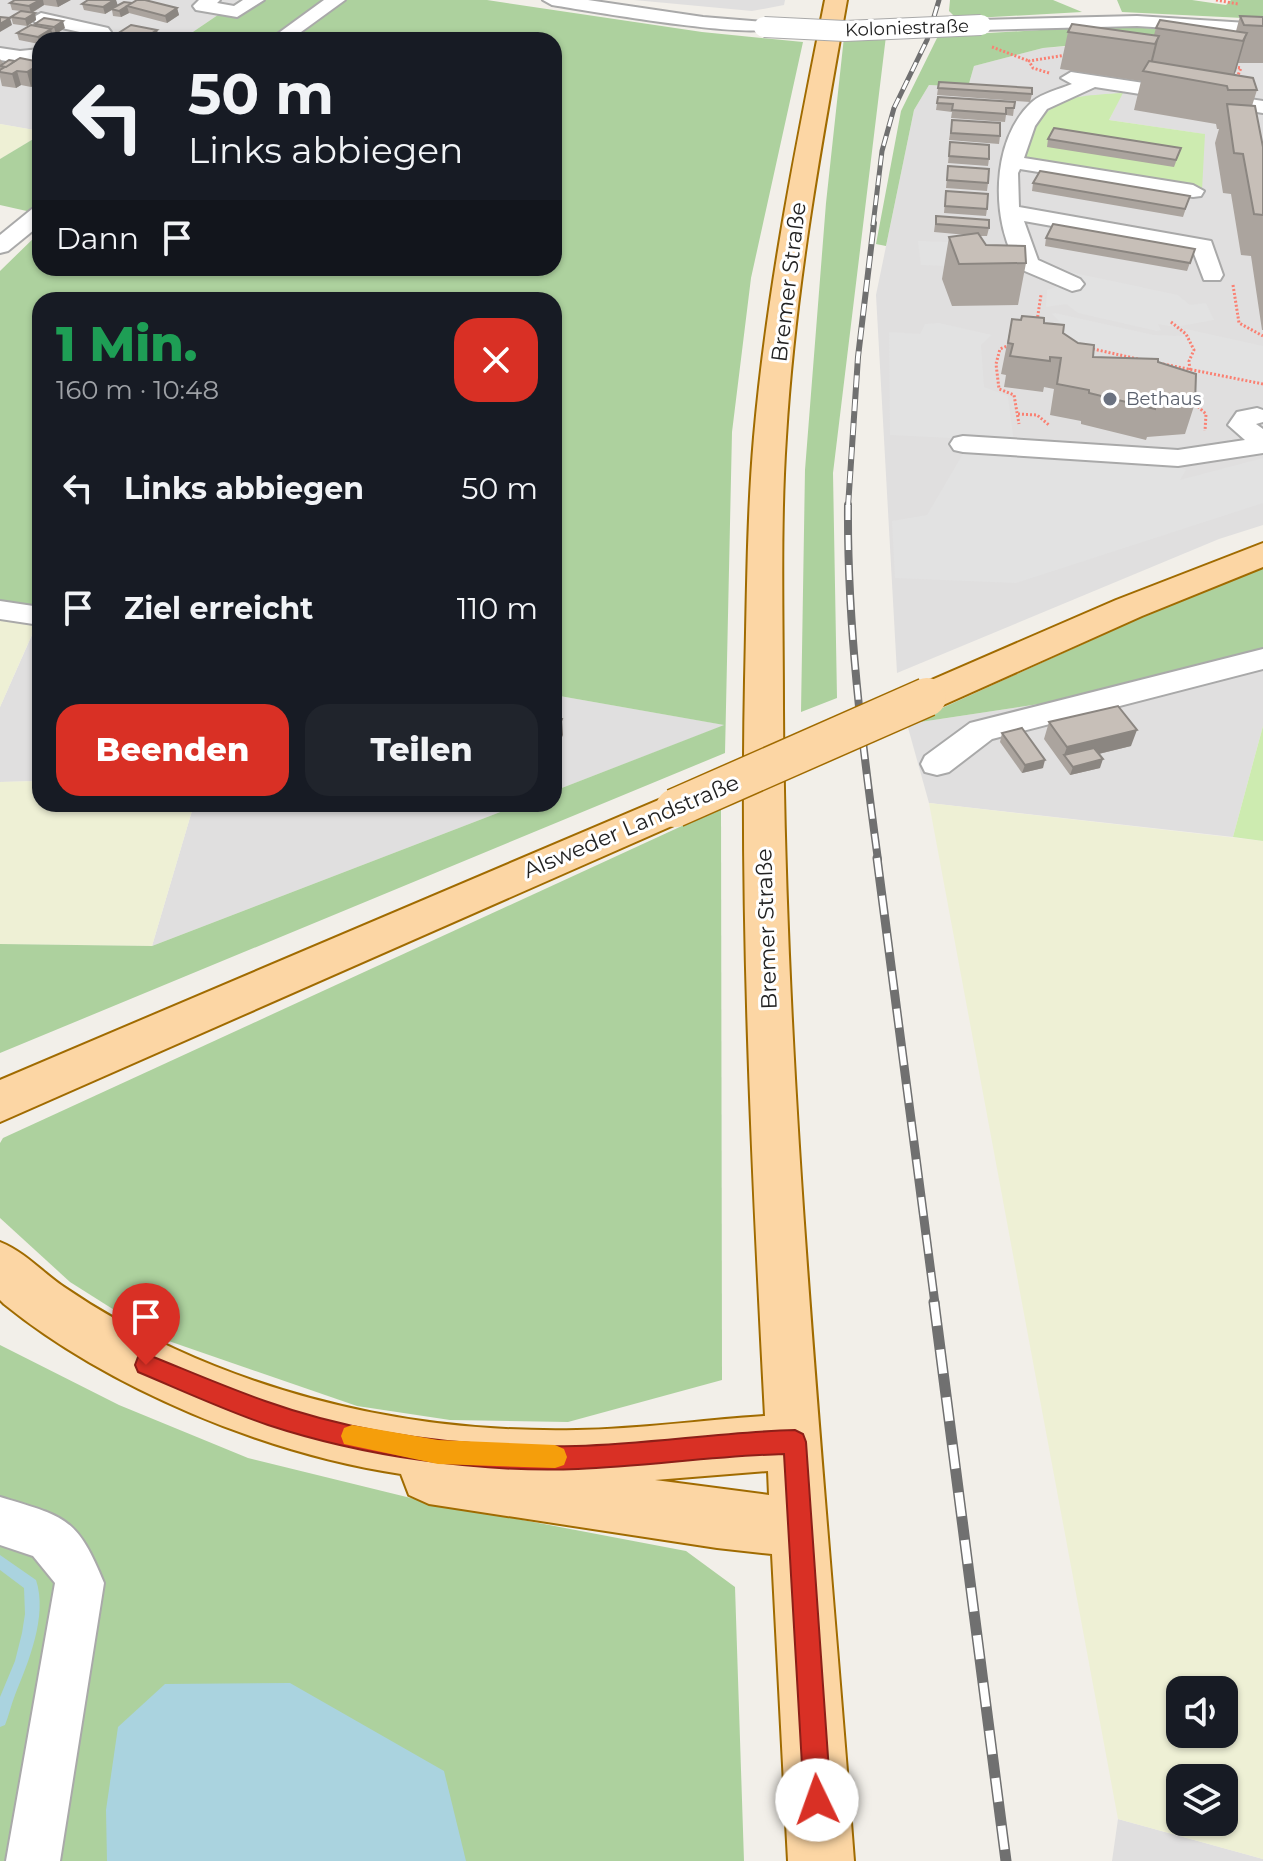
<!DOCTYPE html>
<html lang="de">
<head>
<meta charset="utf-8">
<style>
	:root { --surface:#171b24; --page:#20242c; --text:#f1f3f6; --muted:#9ea1a6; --accent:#d93025 }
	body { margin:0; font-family:Montserrat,sans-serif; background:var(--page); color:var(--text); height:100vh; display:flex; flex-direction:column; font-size:30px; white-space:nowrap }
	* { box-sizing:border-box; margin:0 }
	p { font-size:26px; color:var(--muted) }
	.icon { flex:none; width:44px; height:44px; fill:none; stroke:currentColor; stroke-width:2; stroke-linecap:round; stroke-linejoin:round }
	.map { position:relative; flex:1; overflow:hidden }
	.panel { position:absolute; left:32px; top:292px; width:530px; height:520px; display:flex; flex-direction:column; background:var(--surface); border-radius:24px; box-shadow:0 2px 6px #0004 }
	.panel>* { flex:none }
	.top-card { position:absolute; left:32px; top:32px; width:530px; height:244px; border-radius:24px; box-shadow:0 2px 6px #0004; background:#171b24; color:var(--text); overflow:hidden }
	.tools { position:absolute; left:1166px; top:1676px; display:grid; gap:16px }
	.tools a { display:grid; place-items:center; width:72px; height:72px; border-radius:16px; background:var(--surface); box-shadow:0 2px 6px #0004; font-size:40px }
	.pin { position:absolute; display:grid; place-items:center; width:68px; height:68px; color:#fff; margin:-82px -34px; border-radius:50% 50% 50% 0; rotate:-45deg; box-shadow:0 0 8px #0007 }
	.pin .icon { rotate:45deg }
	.me { position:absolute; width:88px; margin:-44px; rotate:357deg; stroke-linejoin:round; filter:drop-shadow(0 0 6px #0008) }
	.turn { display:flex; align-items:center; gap:28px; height:168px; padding:0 24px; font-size:36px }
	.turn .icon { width:104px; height:104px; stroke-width:2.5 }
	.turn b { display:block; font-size:56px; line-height:68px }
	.then { display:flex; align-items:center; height:76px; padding:0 24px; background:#0003; gap:16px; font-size:30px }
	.round { display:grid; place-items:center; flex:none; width:84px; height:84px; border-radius:24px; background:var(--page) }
	.summary { display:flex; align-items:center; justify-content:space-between; height:136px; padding:0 24px }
	h1 { font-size:48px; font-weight:800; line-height:60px; color:#1e9e55 }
	.cta { display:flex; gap:16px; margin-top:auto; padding:16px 24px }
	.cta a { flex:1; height:92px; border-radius:24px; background:var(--accent); color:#fff; font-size:32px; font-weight:800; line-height:92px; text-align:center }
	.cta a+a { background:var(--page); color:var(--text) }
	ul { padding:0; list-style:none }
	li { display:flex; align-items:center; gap:24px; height:120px; padding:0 24px }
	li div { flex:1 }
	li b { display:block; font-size:30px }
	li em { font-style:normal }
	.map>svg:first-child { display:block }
</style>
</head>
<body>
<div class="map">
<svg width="1263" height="1861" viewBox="0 0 1263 1861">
	<rect width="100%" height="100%" fill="#f2efe9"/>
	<g fill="#e0dfdf" fill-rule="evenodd">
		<path d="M0 0H240L181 40H40V131L0 124Z"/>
		<path d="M634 0H785L784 5 752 11Z"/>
		<path d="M1114 43 1263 47V525L1219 539 897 673 876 295 914 110 929 85 968 87 974 66 1043 48ZM1122 93 1109 120 1204 134 1034 127Z"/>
		<path d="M40 617V781L0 782V707Z"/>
		<path d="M1263 670V726L1233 837 929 803 907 724Z"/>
		<path d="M554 695 725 725 554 791Z"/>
		<path d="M194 804H521L152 946Z"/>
		<path d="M1118 1819 1263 1859V1861H1112Z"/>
	</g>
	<g fill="#eef0d5" fill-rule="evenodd">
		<path d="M0 124 40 131V135L0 159Z"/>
		<path d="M0 617 37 623 0 707Z"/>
		<path d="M40 781V804H194L152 946 0 944V782Z"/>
		<path d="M929 803 1263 841V1859L1118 1819ZM1180 1690H1224V1734H1180ZM1180 1778H1224V1822H1180Z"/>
	</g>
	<g fill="#cdebb0">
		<path d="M1123 93 1109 120 1205 134 1202 190 1019 161C1047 98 1056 97 1123 93Z"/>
		<path d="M1263 726V841L1233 837Z"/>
	</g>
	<g fill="#add19e">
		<path d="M240 0H487L702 32 803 42 751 278 732 432 725 753 0 1053V944L152 946 521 804H554V791L724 725 554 695V300H40V607L0 600V271L40 232V268H554V40H181Z"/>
		<path d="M950 0H1053L1082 12 957 19 949 11Z"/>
		<path d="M1117 0H1192L1226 5 1231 0H1263V19L1122 12Z"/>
		<path d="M1107 26 1218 32 1043 48 974 66 968 87 929 85 914 110 886 246 876 244 901 111 938 36Z"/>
		<path d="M886 36 833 473 837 698 801 712 805 470 826 203 844 37Z"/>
		<path d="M40 135V214L0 205V159Z"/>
		<path d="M1263 562V670L907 724 929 714Z"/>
		<path d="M721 808 722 1380 568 1422 450 1420 357 1406 157 1337 70 1282 0 1218V1143L3 1138Z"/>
		<path d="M0 1345 119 1405 248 1458 423 1501 686 1551 735 1587 744 1861H0Z"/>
	</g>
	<g fill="#e2e2e2">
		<path d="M918 241 982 243 972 267 921 265Z"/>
		<path d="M1051 268 1178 295 1190 305 1206 303 1214 320 1175 327 1158 324 1161 330 1157 331 1078 313 1066 304 1046 307 1047 290 1060 286 1050 278Z"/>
		<path d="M1055 313 1154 335 1182 336 1186 329 1263 346V386L1039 338 1047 325 1059 321 1052 314Z"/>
		<path d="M939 323 992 335 981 345 984 387 1008 396 1014 441 890 435 889 332 920 334 925 324Z"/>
		<path d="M967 447 1163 461 1186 470 1180 480 1263 458V503L1016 583 895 578 892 521 927 515Z"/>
	</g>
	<path fill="#aad3df" d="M290 1683 444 1771 466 1861H107L106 1810 118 1727 165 1684Z"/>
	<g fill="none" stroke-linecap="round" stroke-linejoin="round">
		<path fill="#aad3df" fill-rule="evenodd" d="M0 1555 36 1580C48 1616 28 1663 15 1695 11 1705 9 1715 5 1725L0 1727V1697L15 1661 22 1633 25 1614 24 1588 0 1570Z"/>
		<defs>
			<g id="minor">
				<path d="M199 0H220L217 3 234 6 243 0H264L237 17 196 10 193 6Z"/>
				<path d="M324 0H345L290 40H269Z"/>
				<path d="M543 0H588L703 17 764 22 773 27C759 41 583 10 552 5Z"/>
				<path d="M41 13 108 28 111 32 102 37 35 22 32 18Z"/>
				<path d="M1137 16 1263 24V34L1137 26 981 30 972 25 981 20Z"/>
				<path d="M0 48 20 51 40 49V61L20 63 0 60Z"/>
				<path d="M1071 72 1263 101V113L1095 87 1047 109 1035 126 1024 158 1193 185 1204 191 1201 196 1193 197 1020 169 1018 173 1019 207 1211 241 1223 275 1220 280H1204L1193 251 1024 221 1038 260 1080 279 1084 284 1080 289 1072 291 1020 269C990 224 990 140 1032 102 1042 93 1060 89 1072 84L1061 78Z"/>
				<path d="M40 207V225L8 251 0 253V235L32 209Z"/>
				<path d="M1257 408 1263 410V422L1256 424 1263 429V453L1178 466 963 452 954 450 950 444 954 438 963 436 1178 450 1245 440 1228 425 1237 412Z"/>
				<path d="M0 601 40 607V625L0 619Z"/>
				<path d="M1263 649V669L992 739 949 772 937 775 925 772 921 764 925 756 970 723Z"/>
				<path d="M0 1497C66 1517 77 1517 104 1583L60 1861H6L55 1583 33 1556 0 1545Z"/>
			</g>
			<g id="major">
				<path d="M825 0H847C821 146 795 288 786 437 780 527 783 618 783 709 785 1094 825 1478 854 1861H788L772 1554 717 1548 429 1504 409 1495 401 1474C267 1454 109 1389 4 1304L0 1300V1242C25 1252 42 1272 64 1287 99 1311 137 1332 175 1349 301 1407 439 1433 577 1430 640 1429 702 1420 765 1416 752 1170 740 926 745 680 747 599 747 518 754 437 767 289 796 146 825 0ZM768 1471 769 1495 655 1480Z"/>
				<path d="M1263 543V567L1142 616 941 706 927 710 913 706 908 697 913 688 1116 600Z"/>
				<path d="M675 793 690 798 696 808 690 818 0 1122V1080Z"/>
			</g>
		</defs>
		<use href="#minor" stroke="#a9a9a9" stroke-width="4"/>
		<use href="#major" stroke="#a06b00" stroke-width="4"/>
		<g stroke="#fa8072" stroke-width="3" stroke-dasharray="2 2" stroke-linecap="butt">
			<path d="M1216 0 1238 4"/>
			<path d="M155 34 189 40"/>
			<path d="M992 47 1029 61"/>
			<path d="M1234 67 1241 68 1235 82"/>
			<path d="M1049 73 1033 68 1029 61 1066 55"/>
			<path d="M1233 285 1239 323 1263 336"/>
			<path d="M1037 321 1041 295"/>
			<path d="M1171 322 1186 334 1194 350 1189 361 1190 371"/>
			<path d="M1010 345 1000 349 996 364 999 389 1014 395 1019 424"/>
			<path d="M1089 348 1142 360"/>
			<path d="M1163 364 1263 384"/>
			<path d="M1192 401 1206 414 1205 431"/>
			<path d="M1018 414 1037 415 1049 425"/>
		</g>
		<use href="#minor" fill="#fff" fill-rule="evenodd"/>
		<use href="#major" fill="#fcd6a4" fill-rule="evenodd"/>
		<defs>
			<path id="rail-far4" d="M873 225 882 151 894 108 927 40 939 0"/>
			<path id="rail-far3" d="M848 507 858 357 874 223"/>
			<path id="rail-far2" d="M848 505C847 624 862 742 878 860"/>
			<path id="rail-far1" d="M877 858 935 1304"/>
			<path id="rail" d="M934 1302 1006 1861"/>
		</defs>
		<use href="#rail-far4" stroke="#707070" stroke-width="5"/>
		<use href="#rail-far3" stroke="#707070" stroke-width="6"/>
		<use href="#rail-far2" stroke="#707070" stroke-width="8"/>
		<use href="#rail-far1" stroke="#707070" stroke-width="9"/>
		<use href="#rail" stroke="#707070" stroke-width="11"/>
		<use href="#rail-far4" stroke="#fff" stroke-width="3" stroke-dasharray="10" stroke-linecap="butt"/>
		<use href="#rail-far3" stroke="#fff" stroke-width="4" stroke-dasharray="12" stroke-linecap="butt"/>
		<use href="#rail-far2" stroke="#fff" stroke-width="5" stroke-dasharray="15" stroke-linecap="butt"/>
		<use href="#rail-far1" stroke="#fff" stroke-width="6" stroke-dasharray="19" stroke-linecap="butt"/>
		<use href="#rail" stroke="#fff" stroke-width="8" stroke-dasharray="24" stroke-linecap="butt"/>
		<defs>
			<path id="minor-bridge" d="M764 27 845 31 981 25"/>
			<path id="major-bridge" d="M675 808 927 697"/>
		</defs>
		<use href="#minor-bridge" stroke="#a9a9a9" stroke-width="22" stroke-linecap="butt"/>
		<use href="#major-bridge" stroke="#a06b00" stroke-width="41" stroke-linecap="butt"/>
		<use href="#minor-bridge" stroke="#fff" stroke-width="20"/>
		<use href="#major-bridge" stroke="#fcd6a4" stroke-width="38"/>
	</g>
	<g fill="#aba49e">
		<path d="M15 0H70L58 7 44 5 32 13H35L36 20 27 26 13 24 11 17 21 11 12 10 10 3Z"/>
		<path d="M116 0 117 6 177 8 179 15 167 23 129 13 121 17 113 16 112 10 105 14 84 10 82 4Z"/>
		<path d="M1240 16 1263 17V63H1238L1234 75 1257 90 1252 106 1263 147V330H1262L1251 256 1241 255 1231 194 1223 193 1215 143 1219 129H1217L1216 124 1134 110 1141 81 1060 69 1068 32 1154 35 1156 28 1236 31Z"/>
		<path d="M35 24 65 28 56 34 52 33 53 36 46 40H40L39 44 19 40 17 33 35 26Z"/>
		<path d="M114 36 160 40H115Z"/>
		<path d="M0 59 4 64 15 61 40 62V81L31 87 21 85 16 88 2 86 0 77V70H1H0Z"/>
		<path d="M939 82 1032 94 1030 102 937 95Z"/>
		<path d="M938 97 1014 108 1013 116 1006 115 1005 122 951 118 952 112 936 110Z"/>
		<path d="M952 120 1000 136 999 144 949 140Z"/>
		<path d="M1048 139 1181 148 1174 167 1047 147Z"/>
		<path d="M950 142 989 159 988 166 948 163Z"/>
		<path d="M948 166 988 183 987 191 946 188Z"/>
		<path d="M1033 183 1190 196 1183 217 1032 191Z"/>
		<path d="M946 191 987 209 986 216 944 213Z"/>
		<path d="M936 216 989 228 987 236H980L986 245 1026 263 1018 305 952 306 942 279 949 237 967 235 934 232Z"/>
		<path d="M1046 238 1195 249 1187 271 1045 246Z"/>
		<path d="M1012 319 1044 323 1063 333 1093 357 1158 362 1195 403 1185 434 1147 437 1146 440 1081 424V421L1050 415 1054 389 1044 387 1043 392 1004 387 1006 375 1001 374Z"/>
		<path d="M1049 722 1131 746 1099 754 1100 768 1070 775 1044 739Z"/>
		<path d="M1002 733 1043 768 1022 773 1000 742Z"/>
	</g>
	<g fill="#8b8681">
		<path d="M40 0H43L44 5 31 13 29 6Z"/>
		<path d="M56 0H71L58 7Z"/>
		<path d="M114 0H116L118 6 105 14 103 7Z"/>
		<path d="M132 3 127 6 129 13 121 17 119 11Z"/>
		<path d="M177 8 179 15 167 23 165 16Z"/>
		<path d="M35 13 36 20 27 26 25 19Z"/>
		<path d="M10 18 12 25 0 32V24Z"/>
		<path d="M63 21 65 28 56 34 54 27Z"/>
		<path d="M51 29 53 36 46 40H40L39 44 38 37Z"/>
		<path d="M157 30 160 40H141Z"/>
		<path d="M1247 33 1236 71 1232 79 1243 41Z"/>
		<path d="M1159 36 1150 73 1148 72 1155 44Z"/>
		<path d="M40 64V81L31 87 27 72Z"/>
		<path d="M17 71 21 85 16 88 12 74Z"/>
		<path d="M562 719 563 735 554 756V737Z"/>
		<path d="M1137 730 1131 746 1069 761 1064 755 1067 747Z"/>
		<path d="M1103 759 1100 768 1070 775 1073 767Z"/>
		<path d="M1045 760 1043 768 1022 773 1025 765Z"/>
	</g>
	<g fill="#c7bfb8" stroke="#8b8681" stroke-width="2">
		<path d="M15 0H40L29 6 10 3Z"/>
		<path d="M88 0H114L103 7 82 4Z"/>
		<path d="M137 0H145L177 8 165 16 127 6 132 3 119 11 111 9 124 2 132 3Z"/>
		<path d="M21 11 35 13 25 19 11 17Z"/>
		<path d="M1240 16 1263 17V26L1244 25Z"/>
		<path d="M0 17 10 18 0 24Z"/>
		<path d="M44 18 63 21 54 27 35 24Z"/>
		<path d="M1160 20 1247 33 1243 41 1156 28Z"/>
		<path d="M1072 24 1159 36 1155 44 1068 32Z"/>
		<path d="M31 25 51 29 38 37 17 33Z"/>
		<path d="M131 25 157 30 141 40 114 36Z"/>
		<path d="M20 58 40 62V64L27 72 17 71 12 74 0 72V70Z"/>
		<path d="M9 60 15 61 6 67 0 66Z"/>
		<path d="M1149 61 1253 78 1257 90H1228L1227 86 1143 71Z"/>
		<path d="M939 82 1032 88V94L938 88Z"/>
		<path d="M938 97 1015 102 1014 108H1006V114L952 110 953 104 937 103Z"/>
		<path d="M1227 104 1255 106 1263 147V215L1254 214 1243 154 1234 153Z"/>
		<path d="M952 120 1000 123V136L951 133Z"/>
		<path d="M1054 128 1181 148 1176 160 1048 139Z"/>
		<path d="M950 142 989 145V159L949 156Z"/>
		<path d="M948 166 989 169 988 183 947 180Z"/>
		<path d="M1040 171 1190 196 1185 209 1033 183Z"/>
		<path d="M946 191 988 194 987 209 945 206Z"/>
		<path d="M936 216 989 220V228L936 224Z"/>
		<path d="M1053 224 1195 249 1190 263 1046 238Z"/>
		<path d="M978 233 986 245 1025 246 1026 263 959 264 949 237Z"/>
		<path d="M1022 316 1044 318V323L1064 325 1063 333 1078 343 1094 345 1093 357 1158 359V362L1196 374 1195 403 1155 405V409L1089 393V390L1057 384 1061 358 1050 357V361L1010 356 1013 344 1008 343 1012 319 1021 320Z"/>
		<path d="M1118 706 1137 730 1067 747 1049 722Z"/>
		<path d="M554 717 562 719 554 737Z"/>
		<path d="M1022 728 1045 760 1025 765 1002 733Z"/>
		<path d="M1094 748 1103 759 1073 767 1064 755Z"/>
	</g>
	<path fill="#d93025" stroke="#8d1f18" stroke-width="2" d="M146 1354C186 1370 225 1387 265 1401 363 1436 473 1448 576 1446 649 1444 722 1432 795 1430L803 1434 806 1442 831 1800 827 1810 817 1814 808 1810 804 1800 784 1454C715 1456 647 1466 578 1469 479 1473 362 1456 268 1425 224 1410 181 1390 138 1372L135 1365 138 1357Z"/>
	<path fill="#f59e0b" d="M352 1425 438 1440 555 1445 564 1449 567 1457 564 1465 555 1468 438 1464 344 1444 341 1436 344 1428Z"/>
	<circle fill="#6b7280" stroke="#fff" stroke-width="3" cx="1110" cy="399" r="8"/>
	<g text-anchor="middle" stroke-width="6" stroke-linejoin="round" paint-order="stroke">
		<g font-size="18" fill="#222" stroke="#fff">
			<text transform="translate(907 28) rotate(-2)" y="6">Koloniestraße</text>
		</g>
		<g font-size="18" fill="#5b616d" stroke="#fff" text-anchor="start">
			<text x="1126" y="405">Bethaus</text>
		</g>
		<g font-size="22" fill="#222" stroke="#fff">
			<text transform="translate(788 282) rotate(-83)" y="8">Bremer Straße</text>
			<text transform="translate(631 826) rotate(-23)" y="8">Alsweder Landstraße</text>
			<text transform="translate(766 929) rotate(-92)" y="8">Bremer Straße</text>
		</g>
	</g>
</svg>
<div class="tools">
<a><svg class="icon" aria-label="sound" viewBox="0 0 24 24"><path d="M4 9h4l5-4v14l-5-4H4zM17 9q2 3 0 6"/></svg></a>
<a><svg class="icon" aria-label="layers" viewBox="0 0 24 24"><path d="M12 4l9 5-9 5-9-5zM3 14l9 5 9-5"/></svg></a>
</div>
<div class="pin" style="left:146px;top:1365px;background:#d93025"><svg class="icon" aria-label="arrive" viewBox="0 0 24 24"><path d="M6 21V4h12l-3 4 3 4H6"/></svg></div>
<svg class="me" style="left:817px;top:1800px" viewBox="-20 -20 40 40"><circle r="19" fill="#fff"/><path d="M0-13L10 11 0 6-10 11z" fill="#d93025"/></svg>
<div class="top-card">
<div class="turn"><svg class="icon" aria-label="left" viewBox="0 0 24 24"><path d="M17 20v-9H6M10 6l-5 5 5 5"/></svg><div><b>50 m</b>Links abbiegen</div></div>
<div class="then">Dann<svg class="icon" aria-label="arrive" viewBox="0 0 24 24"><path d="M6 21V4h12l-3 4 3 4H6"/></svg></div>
</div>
<section class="panel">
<div class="summary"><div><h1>1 Min.</h1><p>160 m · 10:48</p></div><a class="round" style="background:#d93025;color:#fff"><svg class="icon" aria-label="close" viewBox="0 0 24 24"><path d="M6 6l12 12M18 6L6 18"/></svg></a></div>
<ul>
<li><svg class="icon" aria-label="left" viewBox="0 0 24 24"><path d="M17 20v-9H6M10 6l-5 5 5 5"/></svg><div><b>Links abbiegen</b></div><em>50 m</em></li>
<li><svg class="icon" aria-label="arrive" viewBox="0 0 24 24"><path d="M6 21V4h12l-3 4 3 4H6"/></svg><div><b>Ziel erreicht</b></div><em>110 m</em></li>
</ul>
<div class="cta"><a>Beenden</a><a>Teilen</a></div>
</section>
</div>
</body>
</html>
